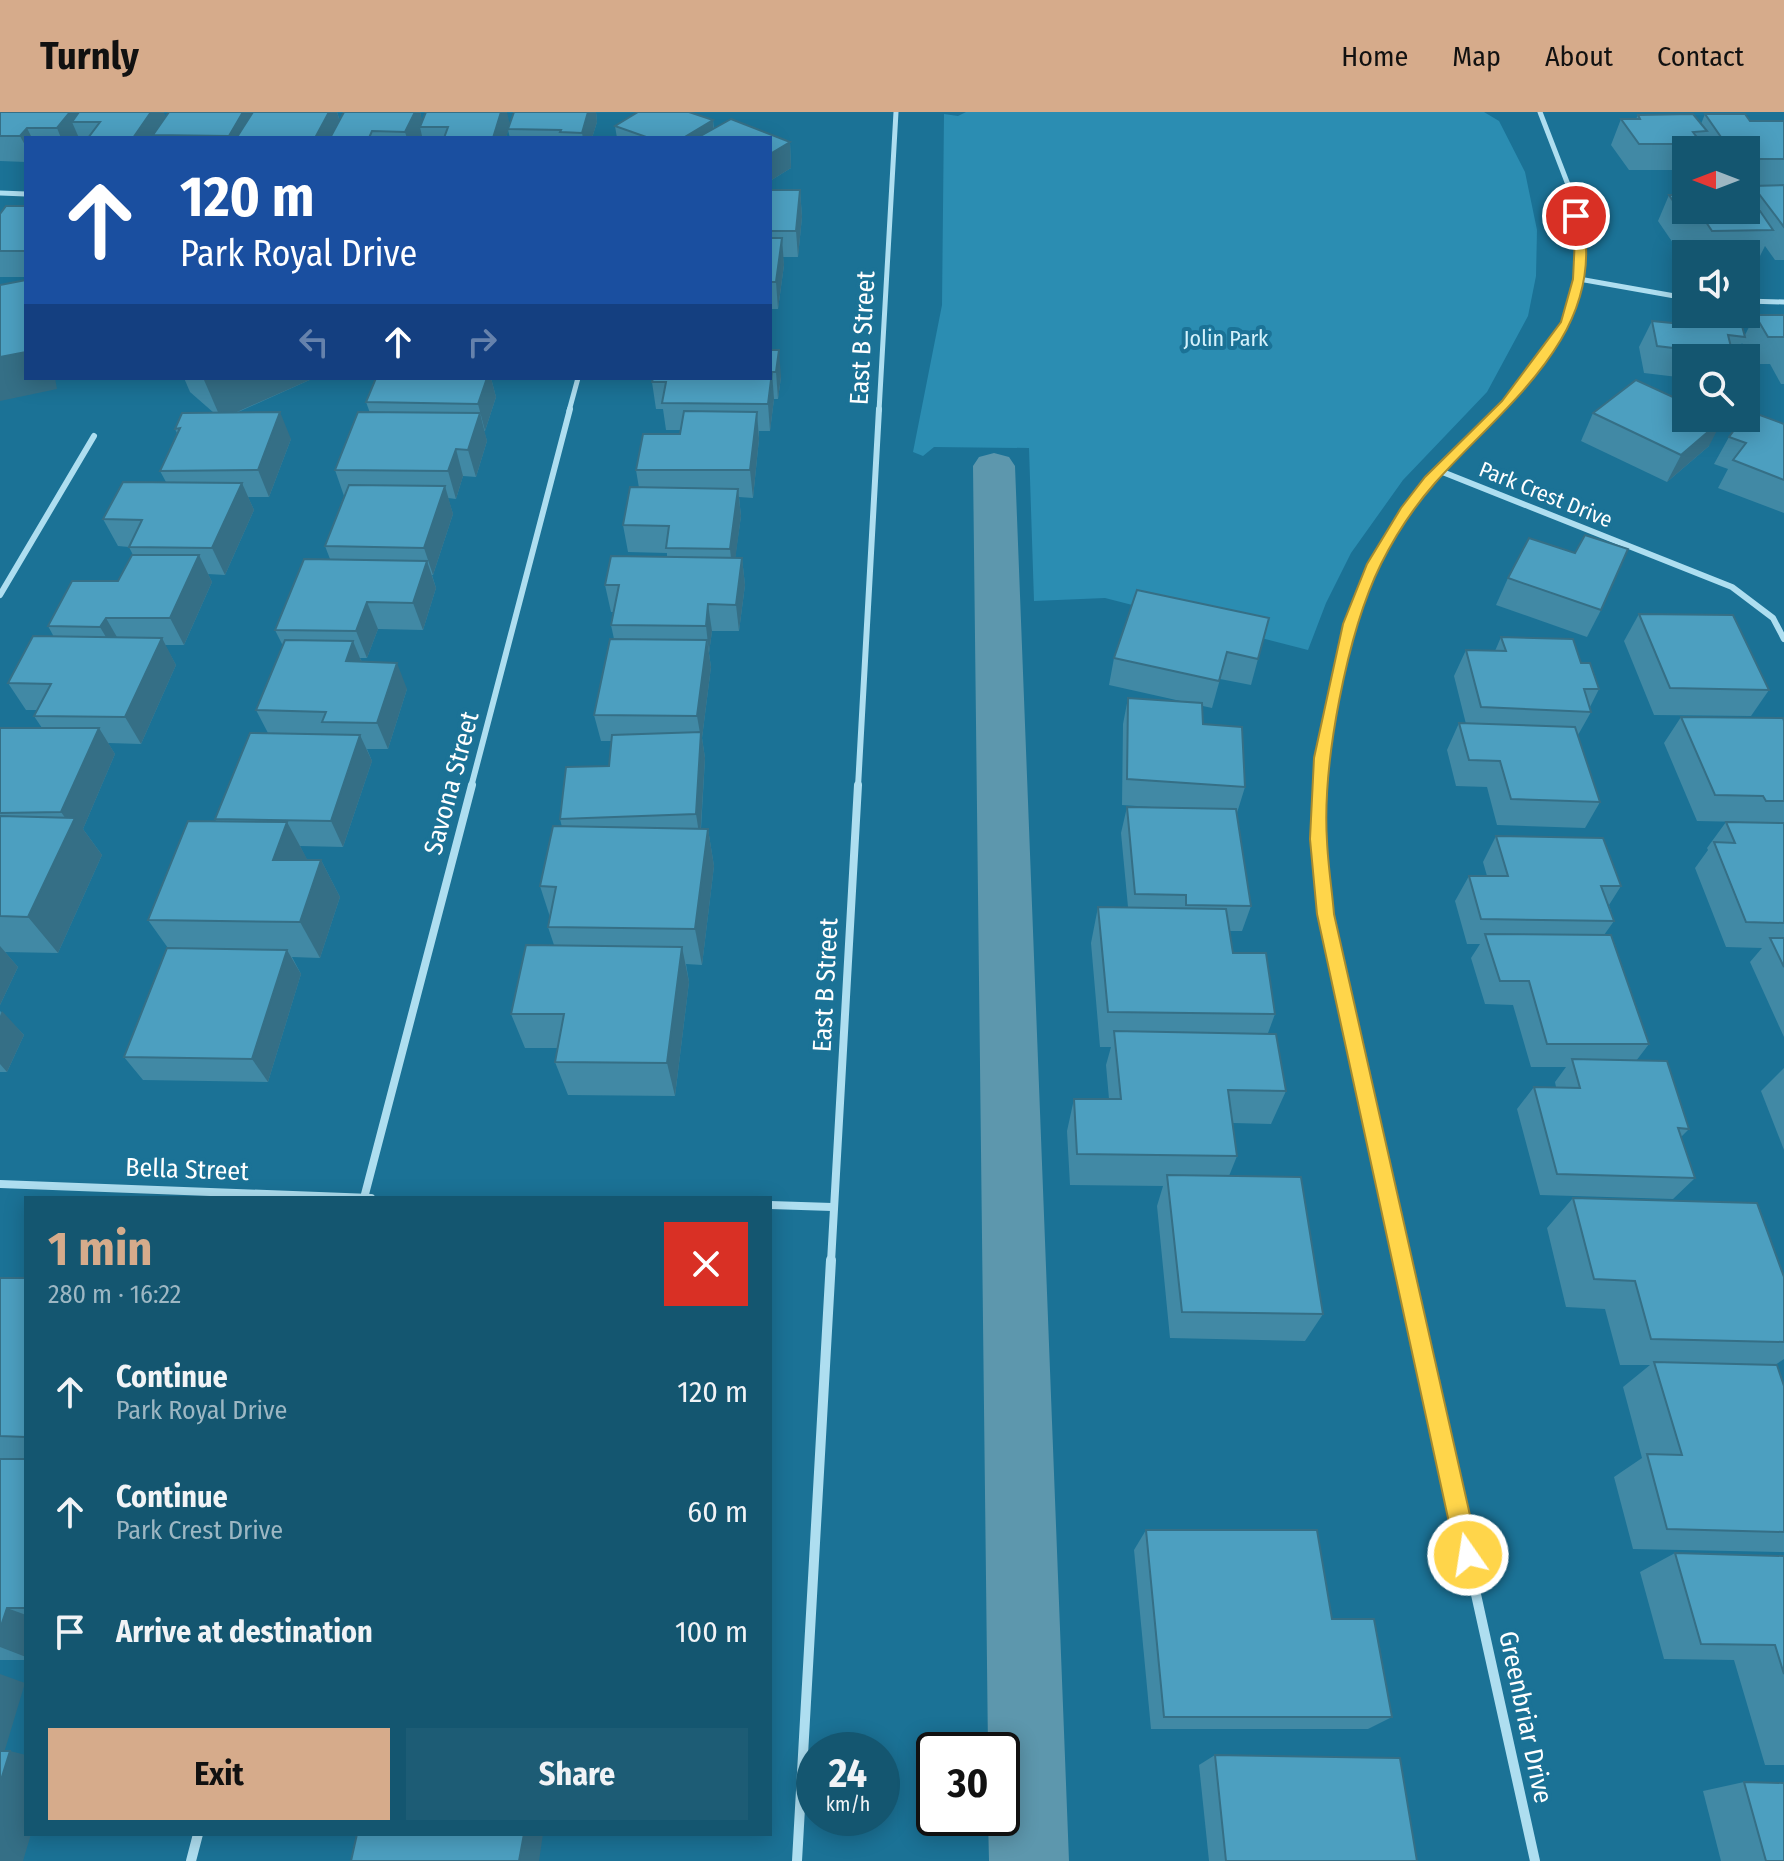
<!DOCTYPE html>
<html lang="en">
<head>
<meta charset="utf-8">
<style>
	:root { --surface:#145670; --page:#1d5c75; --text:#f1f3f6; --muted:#9db7c3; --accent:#d6ab8b }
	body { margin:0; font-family:"Fira Sans Condensed",sans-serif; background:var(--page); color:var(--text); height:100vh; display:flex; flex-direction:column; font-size:30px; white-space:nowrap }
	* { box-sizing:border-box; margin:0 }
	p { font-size:26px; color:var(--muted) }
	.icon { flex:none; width:44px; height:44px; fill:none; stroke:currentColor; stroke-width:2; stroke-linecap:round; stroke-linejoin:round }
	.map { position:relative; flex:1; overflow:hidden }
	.drawer { position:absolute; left:24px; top:1084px; width:748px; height:640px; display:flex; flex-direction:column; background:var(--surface); border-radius:0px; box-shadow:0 4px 20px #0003 }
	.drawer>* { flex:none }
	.guide { position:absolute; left:24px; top:24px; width:748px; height:244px; border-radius:0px; box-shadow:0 4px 20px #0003; background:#1a4fa0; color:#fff; overflow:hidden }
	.needle { width:52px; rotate:270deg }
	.buttons { position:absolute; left:1672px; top:24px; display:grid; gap:16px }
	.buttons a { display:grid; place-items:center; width:88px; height:88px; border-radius:0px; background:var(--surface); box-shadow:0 4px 20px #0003; font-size:40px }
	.speed { position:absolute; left:796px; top:1620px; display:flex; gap:16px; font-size:40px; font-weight:700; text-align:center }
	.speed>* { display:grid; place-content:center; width:104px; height:104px; border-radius:50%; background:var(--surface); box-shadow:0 4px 20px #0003; line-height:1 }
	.speed small { font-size:20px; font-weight:400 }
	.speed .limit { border:4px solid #111; border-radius:12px; background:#fff; color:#111 }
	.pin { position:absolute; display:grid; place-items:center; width:68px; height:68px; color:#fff; margin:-34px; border:4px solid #fff; border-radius:50%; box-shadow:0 2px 8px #0007 }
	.me { position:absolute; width:88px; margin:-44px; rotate:347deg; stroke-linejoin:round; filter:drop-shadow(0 0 6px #0008) }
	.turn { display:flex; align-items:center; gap:28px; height:168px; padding:0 24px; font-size:36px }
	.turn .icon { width:104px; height:104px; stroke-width:2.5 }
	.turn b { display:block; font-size:56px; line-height:68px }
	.lanes { display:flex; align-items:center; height:76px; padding:0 24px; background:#0003; justify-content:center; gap:40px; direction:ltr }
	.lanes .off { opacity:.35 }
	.round { display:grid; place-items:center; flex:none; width:84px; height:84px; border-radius:0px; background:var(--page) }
	.headline { display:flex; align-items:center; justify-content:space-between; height:136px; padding:0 24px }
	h1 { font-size:48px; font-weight:700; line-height:60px; color:var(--accent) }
	.button { display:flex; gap:16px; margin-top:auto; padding:16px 24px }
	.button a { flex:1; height:92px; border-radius:0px; background:var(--accent); color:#111; font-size:32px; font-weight:700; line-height:92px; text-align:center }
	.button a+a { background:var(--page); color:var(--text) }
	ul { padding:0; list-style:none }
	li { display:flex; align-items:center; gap:24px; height:120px; padding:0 24px }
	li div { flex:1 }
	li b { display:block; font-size:30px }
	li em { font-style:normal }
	header { display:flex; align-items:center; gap:48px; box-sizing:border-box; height:112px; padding:0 40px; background:var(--accent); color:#111 }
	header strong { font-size:38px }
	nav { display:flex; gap:44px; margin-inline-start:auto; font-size:28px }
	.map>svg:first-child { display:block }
</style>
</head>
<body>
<header>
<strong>Turnly</strong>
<nav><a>Home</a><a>Map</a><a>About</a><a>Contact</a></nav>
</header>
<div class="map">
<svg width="1784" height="1749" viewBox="0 0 1784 1749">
	<rect width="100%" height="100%" fill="#1b7296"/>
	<path fill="#2b8db2" d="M966 0H1484L1499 9 1525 60 1537 118 1536 164 1528 204 1487 280 1403 368 1351 441 1326 491 1308 538 1105 486 1034 489 1029 336 934 335 923 344 913 340 942 193 944 2 958 4Z"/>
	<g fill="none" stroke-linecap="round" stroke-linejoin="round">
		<path fill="#5d97ad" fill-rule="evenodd" d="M994 341 1009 345 1015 354 1069 1749H989L988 1706H1002V1638H988L973 354 979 345Z"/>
		<g stroke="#aedef0" stroke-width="5">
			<path d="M0 81 26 82"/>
			<path d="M1579 167 1686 186"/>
			<path d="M1746 189 1784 190"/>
			<path d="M569 299 578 266"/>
			<path d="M879 299 896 0"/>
			<path d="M1500 299 1567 210 1579 167 1581 126 1572 83 1540 0"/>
		</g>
		<g stroke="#aedef0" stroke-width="6">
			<path d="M1440 359 1732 475 1773 506 1784 527"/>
			<path d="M0 483 94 324"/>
			<path d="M471 675 570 297"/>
			<path d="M858 675 879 297"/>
			<path d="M1321 675C1322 644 1328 615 1335 585 1349 514 1365 459 1406 399 1433 360 1469 329 1502 297"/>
		</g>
		<g stroke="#aedef0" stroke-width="8">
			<path d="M1321 673 1318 727 1325 802 1402 1150"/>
			<path d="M0 1072 371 1086"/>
			<path d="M364 1086 472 673"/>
			<path d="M770 1093 832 1095"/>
			<path d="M831 1150 858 673"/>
		</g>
		<g stroke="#aedef0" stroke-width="10">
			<path d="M1402 1148 1535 1749"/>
			<path d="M191 1749 198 1722"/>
			<path d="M797 1749 831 1148"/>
		</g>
	</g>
	<g fill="#4189a5">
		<path d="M0 0 165 5 337 0 340 9 420 0 422 10 510 13 514 0H596L597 10 592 26H510L508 18 506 26H423L422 24 421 26H26V50L0 49Z"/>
		<path d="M638 0H689L713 8 714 17 731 7 790 30 791 56 770 69V26H617L615 14Z"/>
		<path d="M1705 2 1750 9H1784V73H1746V38H1701L1700 36 1699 38H1686V58H1629L1611 33 1621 7H1636L1638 3 1701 12Z"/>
		<path d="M1784 73V148H1775L1765 134 1760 144 1746 145V142H1697L1690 131H1673L1658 109 1669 83 1686 98H1746V89L1753 74Z"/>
		<path d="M770 78H800L802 105 798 145H783L784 153 778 197H770Z"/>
		<path d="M26 94V165H0V102Z"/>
		<path d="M1680 197 1745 223 1755 203H1784V272H1781L1770 252H1753L1742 231 1734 246H1686V266L1644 261 1639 235 1652 209 1673 211Z"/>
		<path d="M770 238 781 265 778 287H774L770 319H759V327L753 386 739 385 741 404 735 446H742L745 473 739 519H712L709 541 711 555 702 626 705 646 701 717H708L714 754 702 853 686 852 689 870 675 984 568 983 555 950 558 936H525L511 902 554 833 548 815 550 805 540 774 562 715 560 707 609 654 611 629H601L594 603 614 527 611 513 613 500H611L605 473 667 445V441L628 440 623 413 639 376 636 358 680 322V318H666L663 297H656L652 270Z"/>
		<path d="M184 266H314L236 301 291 327 269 385H248L254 398 225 463 208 462 212 470 184 533H165L176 553 141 632 108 631 115 642 83 717 102 743 58 841 5 840 18 855 0 893V616H42L34 604 37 598H26L8 571 54 525 48 514 118 469 133 443 129 435 118 434 103 407 166 370 160 359 177 321 175 317 214 301 190 280Z"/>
		<path d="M376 266H491L496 285 485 319H484L487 329 476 365 463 364 456 387 448 386 453 402 433 463H432L436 476 423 518 378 517 367 546H360L362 550 407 577 388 637H367L372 649 343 735 300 734 307 748H321L340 785 320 846 292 845 301 862 268 970 143 968 124 945 168 836 148 808 216 709 215 707 268 621 256 598 283 534 275 518 330 447 325 434 344 384 335 358 370 301 366 290Z"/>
		<path d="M1593 301 1709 334 1667 370 1581 329Z"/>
		<path d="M1784 312V401L1718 376 1728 357 1714 352 1729 325Z"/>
		<path d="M1575 441 1601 498 1587 525 1496 493 1508 466Z"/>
		<path d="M1639 502 1769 578 1751 604 1654 603 1624 529Z"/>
		<path d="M1269 506 1251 573 1220 567 1212 596 1203 594V612L1245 675 1237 701 1251 794 1242 819H1230L1233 841 1275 902 1268 921 1286 979 1271 1012 1233 1011 1237 1044 1229 1064 1323 1202 1305 1229 1170 1226 1157 1094 1163 1074 1070 1073 1067 1019 1074 987H1109L1106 953 1111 935H1100L1091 831 1098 795H1128L1121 721 1127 695 1166 696 1122 693 1123 612 1128 586 1185 590 1109 573 1114 546Z"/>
		<path d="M1501 525 1581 551 1599 577 1590 595 1591 600 1578 623 1600 690 1585 716 1497 713 1487 675 1456 674 1447 638 1459 611 1466 612 1454 564 1466 538 1495 539Z"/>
		<path d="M1681 605 1784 609V925L1750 850 1762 836 1726 835 1695 756 1708 738 1707 736 1726 710H1744L1697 709 1664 631Z"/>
		<path d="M1496 724 1621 774 1609 793 1614 809 1604 823 1649 932 1636 949 1689 1017 1681 1025 1695 1066 1673 1087 1540 1083 1517 997 1534 975H1556L1555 970 1566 955H1531L1513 893 1485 892 1471 846 1480 832H1467L1455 789 1469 764H1487L1483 750Z"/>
		<path d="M0 899 24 923 7 960H0Z"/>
		<path d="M1784 956V1038L1761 979Z"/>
		<path d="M1573 1086 1784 1165V1247L1775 1253 1784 1274V1440L1633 1437 1614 1365 1642 1346 1623 1275 1650 1253H1620L1605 1197 1566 1195 1547 1116Z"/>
		<rect x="0" y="1166" width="26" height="382"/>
		<path d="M1146 1418 1332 1507 1392 1605 1368 1617H1151L1134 1438Z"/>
		<path d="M1675 1441 1784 1444V1653H1765L1734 1548 1664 1547 1640 1460Z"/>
		<path d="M1215 1643 1417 1749H1209L1199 1653Z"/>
		<path d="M1744 1670 1784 1749H1721L1703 1679Z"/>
	</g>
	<g fill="#356f86">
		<path d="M70 0H95L72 10 79 26H61L57 16Z"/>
		<path d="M151 0H164L169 14 153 23 154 26H133Z"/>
		<path d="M243 0H255L238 26H230L229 24Z"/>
		<path d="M329 0H337L342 17 337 26H315Z"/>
		<path d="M415 0H420L424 15H420L422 24 421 26H407L405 20Z"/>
		<path d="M501 0H507L510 13 506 26H493Z"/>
		<path d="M588 0H596L597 10 592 26H583L582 21Z"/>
		<path d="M713 8 714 26H683Z"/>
		<path d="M27 16 32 26H26V35L20 24Z"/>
		<path d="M790 30 791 56 770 69V42Z"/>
		<path d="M800 78 802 105 798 145 796 119Z"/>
		<path d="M782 126 784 153 778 197 776 170Z"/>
		<path d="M779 238 781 265 778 287 776 260Z"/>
		<path d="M26 240V266H55L57 277 0 289V245Z"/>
		<path d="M772 260 774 287 770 319 768 292Z"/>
		<path d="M207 266H314L221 307 204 268Z"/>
		<path d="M487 266H491L496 285 485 319 478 292Z"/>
		<path d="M280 300 291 327 269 385 258 358Z"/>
		<path d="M757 300 759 327 753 386 750 358Z"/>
		<path d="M480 301 487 329 476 365 468 338Z"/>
		<path d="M1723 307 1709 334 1667 370 1681 343Z"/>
		<path d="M456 337 463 364 456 387 448 359Z"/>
		<path d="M242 371 254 398 225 463 212 436Z"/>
		<path d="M445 374 453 402 433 463 424 436Z"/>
		<path d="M738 377 741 404 733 464 730 437Z"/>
		<path d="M199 443 212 470 184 533 170 506Z"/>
		<path d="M742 446 745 473 739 519 736 493Z"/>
		<path d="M427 449 436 476 423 518 413 491Z"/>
		<path d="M367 490 378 517 367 546 356 519Z"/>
		<path d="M708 492 712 519 709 541 706 514Z"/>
		<path d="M106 506 121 532 116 542 100 515Z"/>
		<path d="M162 526 176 553 141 632 125 605Z"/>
		<path d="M707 528 711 555 702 626 705 646 700 728 696 702 701 627 697 604Z"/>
		<path d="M353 529 364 556 346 549Z"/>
		<path d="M397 551 407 577 388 637 377 611Z"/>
		<path d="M99 616 115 642 83 717 102 743 58 841 28 805 71 714 61 700Z"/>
		<path d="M360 623 372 649 343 735 331 709Z"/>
		<path d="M287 710 307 747 273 748Z"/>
		<path d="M708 717 714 754 702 853 695 817Z"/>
		<path d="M321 748 340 785 320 846 300 810Z"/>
		<path d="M0 834 18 855 0 893Z"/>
		<path d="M682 835 689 870 675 984 667 951Z"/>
		<path d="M287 838 301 862 268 970 252 947Z"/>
		<path d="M2 899 24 923 7 960 0 952V904Z"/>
		<path d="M7 1496 26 1503V1545L0 1535V1517Z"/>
		<path d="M0 1562 25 1571 1 1651 0 1650Z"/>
		<path d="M10 1639 26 1643V1722H31L23 1749H0V1671Z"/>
		<path d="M524 1722H543L539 1749H519Z"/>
	</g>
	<g fill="#4c9fc0" stroke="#356f86" stroke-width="2">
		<path d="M0 0H70L57 16H27L20 24H0Z"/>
		<path d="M79 0H151L133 26H88L100 10H72Z"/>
		<path d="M169 0H243L229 24 153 23Z"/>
		<path d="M253 0H329L315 26 237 25Z"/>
		<path d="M344 0H415L405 20 372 19 369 26H330Z"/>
		<path d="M426 0H501L493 26H444L448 15H420Z"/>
		<path d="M514 0H588L582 21 560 20 561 18 508 17Z"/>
		<path d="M638 0H689L713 8 683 26H649L615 14Z"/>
		<path d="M1693 2 1707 19 1693 20 1702 32H1639L1621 7H1640L1638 3Z"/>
		<path d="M1705 2H1745L1750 9H1784V47H1746V38H1730Z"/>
		<path d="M731 7 790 30 770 42V26H697Z"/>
		<path d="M1784 73V115L1753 74Z"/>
		<path d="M770 78H800L796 119H770Z"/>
		<path d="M1669 83H1686V98H1745L1746 99H1760L1773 118 1712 119 1702 104 1684 105Z"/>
		<path d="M6 94H26V139H0V102Z"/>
		<path d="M770 126H782L776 170H770Z"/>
		<path d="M26 168V240L0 245V173Z"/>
		<path d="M1680 197H1686V202L1739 203 1745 225 1728 223 1733 243 1657 234 1652 209 1683 212Z"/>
		<path d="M1755 203H1784V225H1768Z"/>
		<path d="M770 238H779L776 260H772L768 292 662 291 666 270H652L653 266H770Z"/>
		<path d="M376 266H487L478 292 366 290Z"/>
		<path d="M1636 268 1686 291V306H1720L1723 307 1681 343 1593 301Z"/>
		<path d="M684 299 757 300 750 358H636L643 322H680Z"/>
		<path d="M1749 299 1784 312V368L1733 348 1746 331 1729 325 1743 306H1746V302Z"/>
		<path d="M280 300 258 358 160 359 180 316 175 317 182 301Z"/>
		<path d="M358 300 480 301 468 338 456 337 448 359 335 358Z"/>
		<path d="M123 370 242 371 212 436 129 435 142 408 103 407Z"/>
		<path d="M349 373 445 374 424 436 325 434Z"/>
		<path d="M630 375 738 377 730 437 666 436 669 414 623 413Z"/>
		<path d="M1585 423 1628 437 1601 498 1508 466 1529 426 1575 441Z"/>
		<path d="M132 443H199L170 506H106L100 515 48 514 72 469H118Z"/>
		<path d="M611 444 742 446 736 493 708 492 706 514 611 513 619 473H605Z"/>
		<path d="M304 447 427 449 413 491 367 490 356 519 275 518Z"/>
		<path d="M1137 478 1269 506 1258 547 1227 540 1219 569 1114 546Z"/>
		<path d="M1639 502 1733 503 1769 578 1670 576Z"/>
		<path d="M33 524 162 526 125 605 34 604 51 572 8 571Z"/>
		<path d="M1501 525 1573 527 1581 551H1590L1599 577H1584L1591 600 1481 595 1466 538 1506 539Z"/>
		<path d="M610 527 707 528 697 604 594 603Z"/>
		<path d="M285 528 353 529 346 549 397 551 377 611 322 610 326 600 256 598Z"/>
		<path d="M1128 586 1202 591 1203 612 1242 615 1245 675 1127 667Z"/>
		<path d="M1681 605 1783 606 1784 609V689H1766L1763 684 1715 683Z"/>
		<path d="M1459 611 1575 615 1600 690 1511 687 1500 649 1469 648Z"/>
		<path d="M0 616H99L61 700 0 701Z"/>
		<path d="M701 620 696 702 560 707 566 655 609 654 612 623Z"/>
		<path d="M250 621 360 623 331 709 215 707Z"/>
		<path d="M1127 695 1236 697 1251 794 1186 793V783L1135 782Z"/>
		<path d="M0 704 75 706 28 805 0 804Z"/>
		<path d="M188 709 287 710 273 748H321L300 810 148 808Z"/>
		<path d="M1726 710 1784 711V811L1746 810 1714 730 1735 731Z"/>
		<path d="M553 714 708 717 695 817 548 815 556 775 540 774Z"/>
		<path d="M1496 724 1603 726 1621 774H1601L1614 809 1481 807 1469 764H1508Z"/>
		<path d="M1098 795 1226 797 1233 841H1266L1275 902 1108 900Z"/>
		<path d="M1485 822 1611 823 1649 932H1547L1529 869H1500Z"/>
		<path d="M1770 826H1784V855Z"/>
		<path d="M526 833 682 835 667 951 555 950 564 902H511Z"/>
		<path d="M167 836 287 838 252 947 124 945Z"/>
		<path d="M1114 919 1276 922 1286 979 1228 978 1237 1044 1077 1042 1074 987H1121Z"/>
		<path d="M1572 947 1667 949 1689 1017 1678 1016 1695 1066 1557 1062 1534 975 1580 976Z"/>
		<path d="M1167 1063 1301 1065 1323 1202 1182 1200Z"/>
		<path d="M1573 1086 1757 1091 1784 1165V1230L1651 1227 1635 1169 1594 1167Z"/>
		<path d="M0 1166H26V1325L0 1324Z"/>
		<path d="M1654 1250 1777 1253 1784 1274V1420L1667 1417 1647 1342 1682 1343Z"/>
		<path d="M0 1347H26V1496H7L0 1517Z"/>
		<path d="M1146 1418H1317L1332 1507H1374L1392 1605H1164Z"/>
		<path d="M1675 1441 1784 1444V1562L1775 1533 1701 1532Z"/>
		<path d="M0 1639H10L0 1671Z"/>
		<path d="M1215 1643 1400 1646 1417 1749H1226Z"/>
		<path d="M1744 1670 1784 1671V1749H1766Z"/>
		<path d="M357 1722H524L519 1749H351Z"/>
	</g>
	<path fill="#ffd54a" stroke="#a68a30" stroke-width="2" d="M1572 102 1582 104C1609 222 1503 294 1435 371 1414 395 1395 424 1381 452 1347 521 1322 652 1327 729 1328 753 1332 778 1334 802L1479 1443 1476 1452 1468 1455 1459 1452 1456 1443 1317 802 1310 727 1314 646 1343 512 1367 452 1401 396 1425 365 1502 289 1561 210 1573 167 1575 126Z"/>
	<g text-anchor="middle" stroke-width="8" stroke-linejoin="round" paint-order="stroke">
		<g font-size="22" fill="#d4f1fb" stroke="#1b7296">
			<text x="1226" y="234">Jolin Park</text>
		</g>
		<g font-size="22" fill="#fff" stroke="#1b7296">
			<text transform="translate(1546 382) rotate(22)" y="8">Park Crest Drive</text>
		</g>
		<g font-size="26" fill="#fff" stroke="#1b7296">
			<text transform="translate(862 226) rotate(-87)" y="9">East B Street</text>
			<text transform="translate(451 671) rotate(-75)" y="9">Savona Street</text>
			<text transform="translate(825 873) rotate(-87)" y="9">East B Street</text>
			<text transform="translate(187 1057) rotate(2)" y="9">Bella Street</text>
			<text transform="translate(1526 1605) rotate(78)" y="9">Greenbriar Drive</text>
		</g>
	</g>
</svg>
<div class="buttons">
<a><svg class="needle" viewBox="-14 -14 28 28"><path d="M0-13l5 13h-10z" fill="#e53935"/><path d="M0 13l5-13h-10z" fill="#9db7c3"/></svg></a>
<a><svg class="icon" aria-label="sound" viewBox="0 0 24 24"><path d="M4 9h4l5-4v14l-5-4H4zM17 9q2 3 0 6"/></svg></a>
<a><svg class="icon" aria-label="search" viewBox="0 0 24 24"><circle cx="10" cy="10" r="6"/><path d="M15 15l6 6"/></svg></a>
</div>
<div class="speed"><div>24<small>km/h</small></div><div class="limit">30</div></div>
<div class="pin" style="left:1576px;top:104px;background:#d93025"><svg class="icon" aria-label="arrive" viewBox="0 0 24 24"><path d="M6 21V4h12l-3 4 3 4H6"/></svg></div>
<svg class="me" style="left:1468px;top:1443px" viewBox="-20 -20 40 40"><circle r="17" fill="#ffd54a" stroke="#fff" stroke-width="3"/><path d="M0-11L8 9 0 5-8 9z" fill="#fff"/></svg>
<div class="guide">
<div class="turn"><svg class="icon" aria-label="ahead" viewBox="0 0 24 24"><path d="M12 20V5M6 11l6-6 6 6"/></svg><div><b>120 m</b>Park Royal Drive</div></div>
<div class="lanes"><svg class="icon off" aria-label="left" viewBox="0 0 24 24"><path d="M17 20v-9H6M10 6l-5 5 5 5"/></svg><svg class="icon" aria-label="ahead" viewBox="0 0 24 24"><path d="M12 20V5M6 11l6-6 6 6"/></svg><svg class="icon off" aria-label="right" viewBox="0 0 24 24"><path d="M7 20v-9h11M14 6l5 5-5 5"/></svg></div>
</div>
<section class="drawer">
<div class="headline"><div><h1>1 min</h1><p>280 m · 16:22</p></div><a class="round" style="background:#d93025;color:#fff"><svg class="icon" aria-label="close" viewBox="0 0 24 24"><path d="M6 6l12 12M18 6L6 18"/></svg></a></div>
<ul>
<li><svg class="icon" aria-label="ahead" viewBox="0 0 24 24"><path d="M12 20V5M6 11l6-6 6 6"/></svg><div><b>Continue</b><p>Park Royal Drive</p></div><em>120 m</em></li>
<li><svg class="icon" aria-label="ahead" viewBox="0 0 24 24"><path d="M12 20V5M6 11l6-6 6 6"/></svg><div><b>Continue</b><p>Park Crest Drive</p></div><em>60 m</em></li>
<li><svg class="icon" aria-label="arrive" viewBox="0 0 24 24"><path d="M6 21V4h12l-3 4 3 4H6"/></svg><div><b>Arrive at destination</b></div><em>100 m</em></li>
</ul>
<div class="button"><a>Exit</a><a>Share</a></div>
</section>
</div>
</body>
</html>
